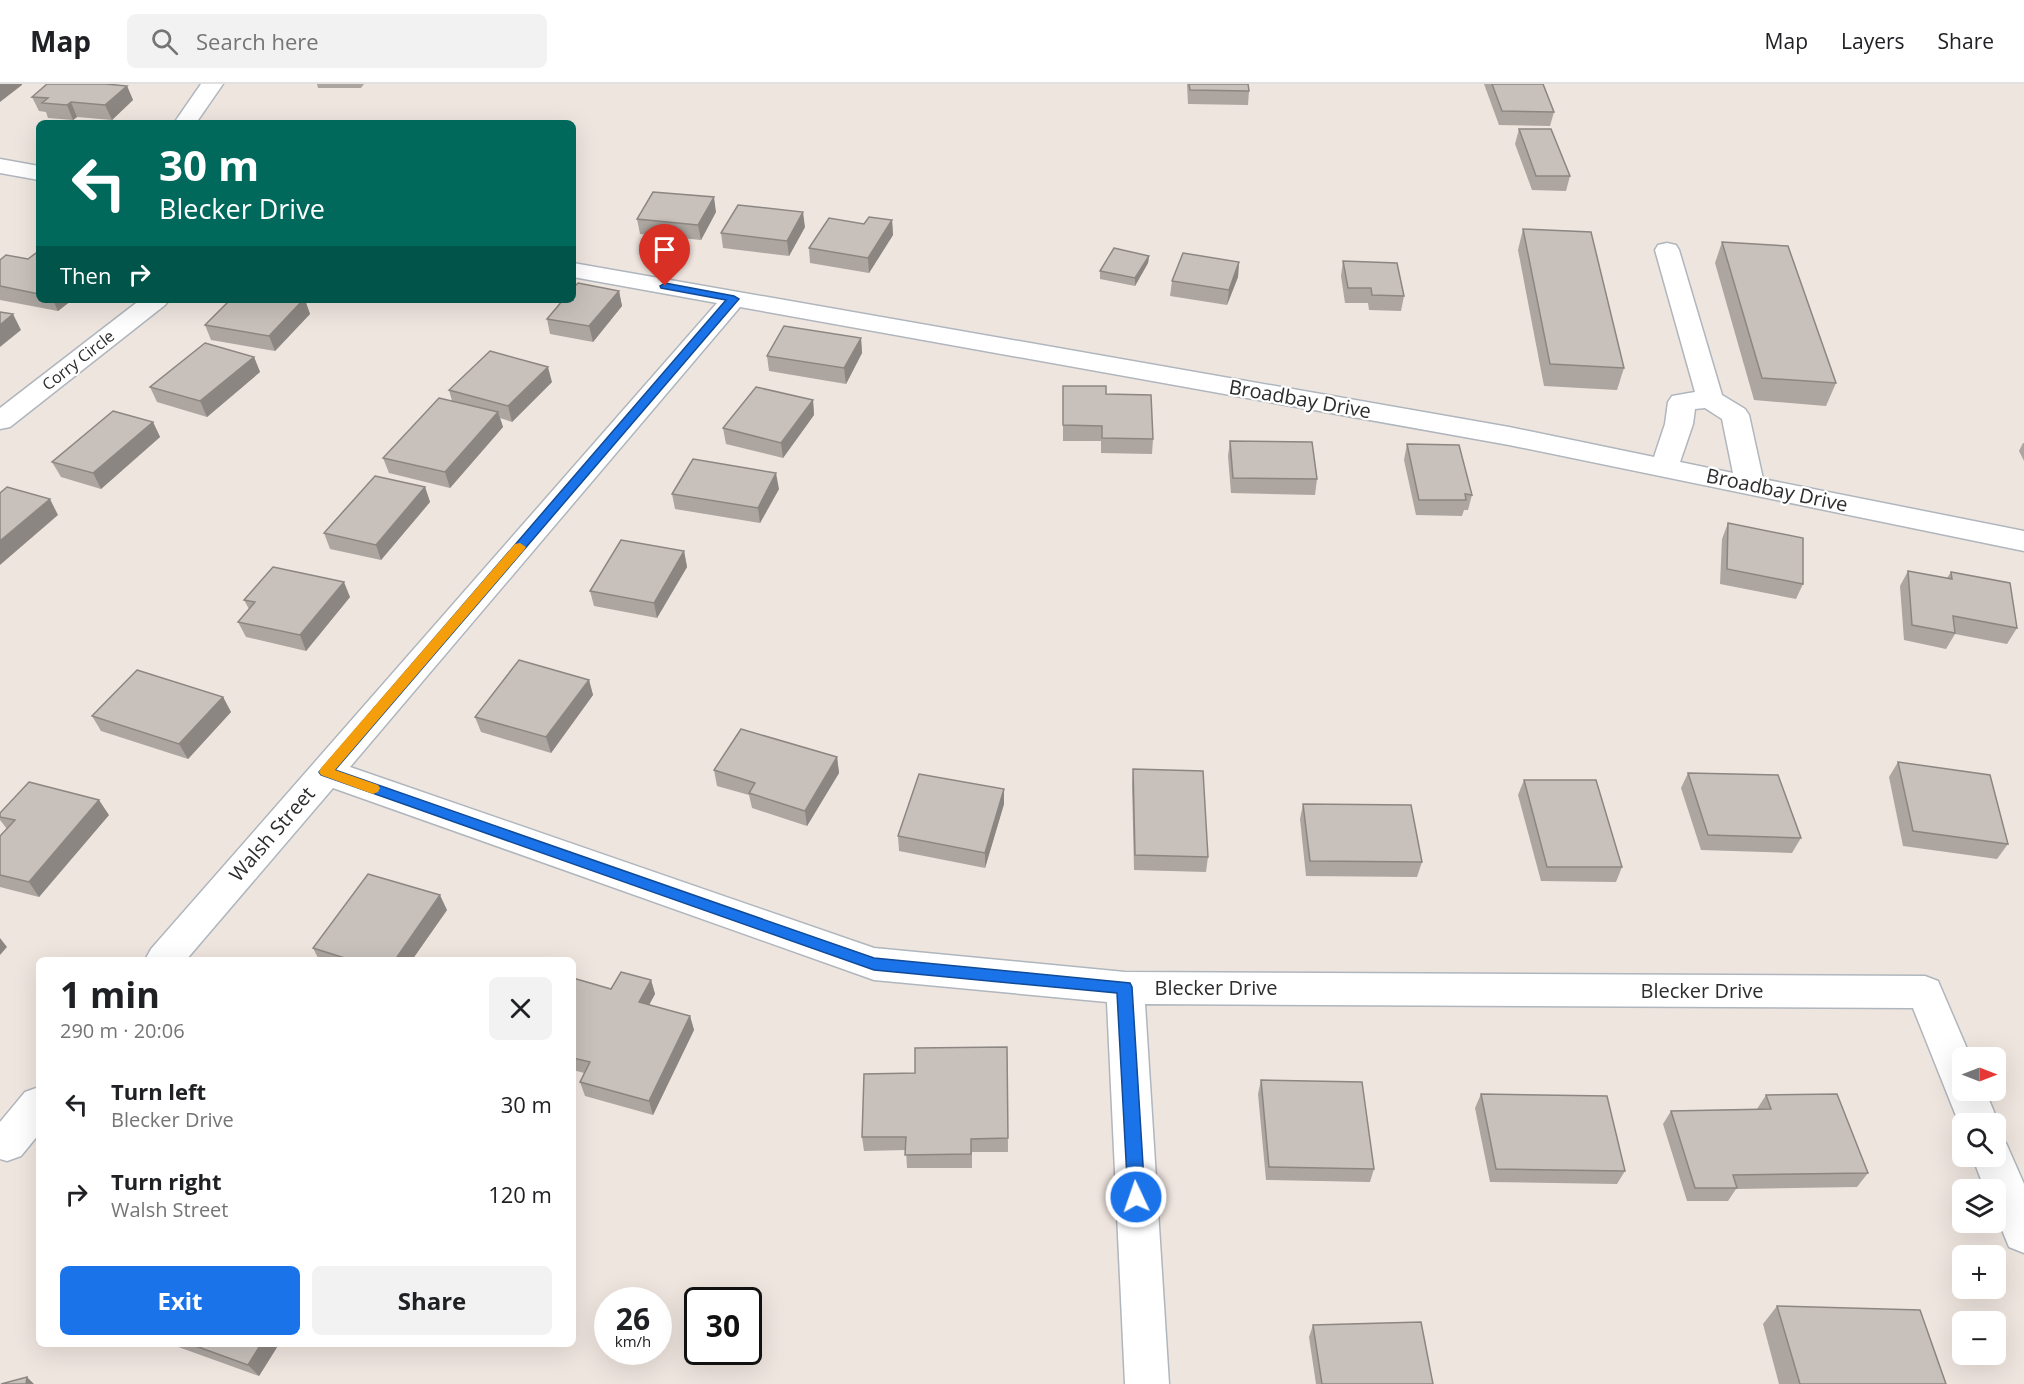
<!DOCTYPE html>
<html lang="en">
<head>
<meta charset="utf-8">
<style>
	:root { --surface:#fff; --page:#f2f2f2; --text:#202124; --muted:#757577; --line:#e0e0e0; --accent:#1a73e8 }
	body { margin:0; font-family:"Open Sans",sans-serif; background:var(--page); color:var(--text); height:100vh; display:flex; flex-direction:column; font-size:22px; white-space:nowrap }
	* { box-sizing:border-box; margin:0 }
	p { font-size:20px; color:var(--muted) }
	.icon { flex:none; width:33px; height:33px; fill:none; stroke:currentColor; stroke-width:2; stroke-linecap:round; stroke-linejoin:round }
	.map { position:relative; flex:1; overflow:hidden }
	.side { position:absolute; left:36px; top:873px; width:540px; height:390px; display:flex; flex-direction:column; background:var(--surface); border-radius:9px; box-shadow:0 6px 24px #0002 }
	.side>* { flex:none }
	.guide { position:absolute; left:36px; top:36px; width:540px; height:183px; border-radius:9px; box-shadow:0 6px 24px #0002; background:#00695c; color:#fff; overflow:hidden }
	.needle { width:39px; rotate:90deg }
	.buttons { position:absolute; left:1952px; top:963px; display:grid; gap:12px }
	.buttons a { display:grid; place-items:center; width:54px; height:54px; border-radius:9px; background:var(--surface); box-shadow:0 6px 24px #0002; font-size:30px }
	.speed { position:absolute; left:594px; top:1203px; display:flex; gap:12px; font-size:30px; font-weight:700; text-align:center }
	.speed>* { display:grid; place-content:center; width:78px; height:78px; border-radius:50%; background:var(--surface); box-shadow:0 6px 24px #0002; line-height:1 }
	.speed small { font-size:15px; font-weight:400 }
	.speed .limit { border:3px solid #111; border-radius:9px; background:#fff; color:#111 }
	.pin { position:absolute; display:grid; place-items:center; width:51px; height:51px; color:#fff; margin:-62px -26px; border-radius:50% 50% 50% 0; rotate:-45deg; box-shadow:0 0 6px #0007 }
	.pin .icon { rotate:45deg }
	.me { position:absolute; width:66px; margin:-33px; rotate:357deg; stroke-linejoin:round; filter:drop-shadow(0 0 4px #0008) }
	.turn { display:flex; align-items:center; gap:21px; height:126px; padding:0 24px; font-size:27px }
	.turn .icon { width:78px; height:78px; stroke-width:2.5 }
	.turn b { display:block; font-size:42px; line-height:51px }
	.then { display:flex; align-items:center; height:57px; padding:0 24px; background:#0003; gap:12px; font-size:22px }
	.round { display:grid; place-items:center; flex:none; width:63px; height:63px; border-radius:9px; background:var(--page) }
	.headline { display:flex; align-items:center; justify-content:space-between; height:102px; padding:0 24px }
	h1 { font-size:36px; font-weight:700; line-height:45px }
	.button { display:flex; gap:12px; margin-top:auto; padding:12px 24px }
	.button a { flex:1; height:69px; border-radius:9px; background:var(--accent); color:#fff; font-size:24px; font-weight:700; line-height:69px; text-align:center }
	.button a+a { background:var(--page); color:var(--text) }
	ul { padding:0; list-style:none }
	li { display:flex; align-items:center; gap:18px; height:90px; padding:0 24px }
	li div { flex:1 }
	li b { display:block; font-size:22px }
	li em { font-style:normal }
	header { display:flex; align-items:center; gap:36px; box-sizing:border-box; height:84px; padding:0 30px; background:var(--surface); border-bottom:2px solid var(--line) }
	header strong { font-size:28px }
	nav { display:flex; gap:33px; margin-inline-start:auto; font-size:21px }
	.search { width:420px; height:54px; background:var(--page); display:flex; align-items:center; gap:15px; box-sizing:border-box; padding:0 21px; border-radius:9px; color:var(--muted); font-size:22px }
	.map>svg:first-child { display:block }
</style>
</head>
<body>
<header>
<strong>Map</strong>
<div class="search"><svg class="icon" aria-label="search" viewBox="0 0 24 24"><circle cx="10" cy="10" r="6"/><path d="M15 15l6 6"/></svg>Search here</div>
<nav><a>Map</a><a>Layers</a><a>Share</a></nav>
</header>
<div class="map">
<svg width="2024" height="1300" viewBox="0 0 2024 1300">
	<rect width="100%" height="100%" fill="#efe5df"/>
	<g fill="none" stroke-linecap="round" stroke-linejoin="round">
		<defs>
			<g id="minor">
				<path d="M201 0H223L196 39H174Z"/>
				<path d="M0 75 39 82V96L0 89Z"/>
				<path d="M1667 159 1676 161 1679 166 1722 311 1745 325 1749 331 1763 395 2024 447V467L1509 361 740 223 350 683 874 864 1125 888 1925 892 1938 897 1971 974H1962V1006H1985L1999 1040 1995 1049V1040H1962V1047L1913 924 1145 920 1169 1300H1125L1107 918 874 896 333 704 186 876H145L151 865 717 219 573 193V179L1509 343 1654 373 1665 340 1668 318 1672 312 1695 308 1655 166 1658 161ZM1705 324 1722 335 1733 389 1680 378 1693 340 1695 325Z"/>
				<path d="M140 216H169L165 221 10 343 0 345V324Z"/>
				<path d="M39 1003V1050L21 1072 7 1077 0 1075V1038L25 1008Z"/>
				<path d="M1995 1055 2006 1059 2024 1100V1169L2009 1163 1995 1129V1106H1985L1972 1072H1995Z"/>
			</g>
		</defs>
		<use href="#minor" stroke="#afb6bd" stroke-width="3"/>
		<use href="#minor" fill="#fff" fill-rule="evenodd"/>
	</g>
	<g fill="#aca5a0">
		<path d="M317 0H364L361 4H318Z"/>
		<path d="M1187 0H1248L1249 7 1248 21 1188 20Z"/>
		<path d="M1484 0H1543L1554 28 1550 42 1499 41Z"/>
		<path d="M121 1 127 2 133 16 112 36 77 33 73 36 48 34 46 28 39 27 32 13Z"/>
		<path d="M1519 45 1570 92 1566 107 1532 106 1515 60Z"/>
		<path d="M716 128 701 156 640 150 637 135Z"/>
		<path d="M892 136 893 151 869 189 810 179 809 164 864 140Z"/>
		<path d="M805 143 789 172 723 164 721 149Z"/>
		<path d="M1523 145 1624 284 1617 306 1544 302 1518 166Z"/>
		<path d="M1722 158 1836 299 1826 322 1754 316 1715 179Z"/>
		<path d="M39 169V216H72L58 227 0 216V176L28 175Z"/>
		<path d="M1149 172 1148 179 1135 202 1100 195V187Z"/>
		<path d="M1343 177 1404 212 1401 227 1369 226 1368 219H1345L1341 192Z"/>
		<path d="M1239 178 1238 193 1227 221 1170 212 1172 197Z"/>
		<path d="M619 207 622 222 593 258 550 250 547 235Z"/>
		<path d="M230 216H305L310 230 275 267 211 256 205 241Z"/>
		<path d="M861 254 862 269 846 300 769 287 767 272Z"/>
		<path d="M254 273 260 288 207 333 157 318 150 303Z"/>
		<path d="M552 298 512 338 500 334 503 343 450 404 389 389 383 374 452 317 449 306Z"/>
		<path d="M1106 310 1153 355 1152 370 1101 369V357H1063V317Z"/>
		<path d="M813 316 814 331 783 374 726 360 723 344Z"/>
		<path d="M153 338 160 353 101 405 61 393 52 378Z"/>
		<path d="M1230 357 1317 395 1315 411 1231 409 1228 372Z"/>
		<path d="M2023 359H2024V377L2019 367Z"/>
		<path d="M1407 360 1472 411 1468 426H1464L1462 432 1416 431 1404 376Z"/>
		<path d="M425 403 430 418 381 476 330 465 324 449Z"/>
		<path d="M779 405 760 439 675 425 672 410Z"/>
		<path d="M1728 439 1803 500 1796 515 1720 500 1722 455Z"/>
		<path d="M684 467 687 483 657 534 594 522 590 507Z"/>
		<path d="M1908 487 1947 494 1951 488 2017 544 2007 560 1955 550 1946 565 1904 556 1900 502Z"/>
		<path d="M350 513 306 567 246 553 238 538 249 525 244 516Z"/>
		<path d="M589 596 593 611 551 669 481 648 475 633Z"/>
		<path d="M223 613 231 628 188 675 101 647 92 632Z"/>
		<path d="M837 673 839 689 807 742 752 724 749 711 717 702 714 686Z"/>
		<path d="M1898 678 2008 760 1997 775 1903 762 1889 693Z"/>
		<path d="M1133 685 1208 773 1206 788 1134 786 1132 701Z"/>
		<path d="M1688 689 1801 754 1792 769 1701 766 1681 704Z"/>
		<path d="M1524 696 1622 783 1616 798 1541 797 1518 711Z"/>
		<path d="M1004 705V720L985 784 899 767 898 752Z"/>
		<path d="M1303 720 1422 778 1417 793 1306 792 1300 735Z"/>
		<path d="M0 729 109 731 39 813 0 803V752L7 745 0 736Z"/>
		<path d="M447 826 412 876H319L313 864Z"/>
		<path d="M573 894 611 905 651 896 655 910 649 921 690 932 694 946 653 1031 585 1012 580 998 584 989 573 986Z"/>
		<path d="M1007 963 1008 1068H972V1084H907L906 1066 864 1067 862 1053 915 989Z"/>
		<path d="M1261 996 1374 1085 1370 1098 1266 1096 1258 1010Z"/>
		<path d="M1481 1010 1625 1087 1617 1100 1490 1098 1475 1024Z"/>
		<path d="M1766 1011 1868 1089 1857 1103 1736 1105 1728 1117H1687L1663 1040 1671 1027 1757 1025Z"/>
		<path d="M1777 1222 1946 1300H1779L1763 1240Z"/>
		<path d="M1313 1241 1433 1300H1316L1309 1253Z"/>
		<path d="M170 1260H279L259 1292Z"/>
	</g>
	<g fill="#8c8682">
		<path d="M0 0H22V1L0 18Z"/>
		<path d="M127 2 133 16 112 36 105 21Z"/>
		<path d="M71 18 77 33 73 36 67 21Z"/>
		<path d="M714 113 716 128 701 156 698 141Z"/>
		<path d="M803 128 805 143 789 172 787 157Z"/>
		<path d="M892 136 893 151 869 189 868 174Z"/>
		<path d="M1149 172 1148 179 1135 202V194Z"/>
		<path d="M1239 178 1238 193 1227 221 1229 206Z"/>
		<path d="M619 207 622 222 593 258 589 242Z"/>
		<path d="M53 216H72L58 227Z"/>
		<path d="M303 216H305L310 230 275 267 269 252Z"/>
		<path d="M13 230 21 246 0 263V241Z"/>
		<path d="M861 254 862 269 846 300 844 284Z"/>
		<path d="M254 273 260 288 207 333 200 317Z"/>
		<path d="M548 283 552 298 512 338 508 322Z"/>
		<path d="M813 316 814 331 783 374 781 359Z"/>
		<path d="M498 328 503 343 450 404 445 388Z"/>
		<path d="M153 338 160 353 101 405 93 389Z"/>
		<path d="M776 389 779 405 760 439 758 424Z"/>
		<path d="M425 403 430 418 381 476 376 461Z"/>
		<path d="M50 415 58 431 0 481V457Z"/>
		<path d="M684 467 687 483 657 534 654 519Z"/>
		<path d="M344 498 350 513 306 567 300 551Z"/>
		<path d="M589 596 593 611 551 669 546 653Z"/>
		<path d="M223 613 231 628 188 675 179 660Z"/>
		<path d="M837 673 839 689 807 742 805 727Z"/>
		<path d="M1004 705V720L985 784V769Z"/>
		<path d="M99 716 109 731 39 813 29 798Z"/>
		<path d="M440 811 447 826 412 876H395Z"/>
		<path d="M0 854 7 863 0 871Z"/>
		<path d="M651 896 655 910 643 932 639 918Z"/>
		<path d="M690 932 694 946 653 1031 649 1017Z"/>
		<path d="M261 1260H279L259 1292 248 1281Z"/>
		<path d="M27 1293 34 1300H26Z"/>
	</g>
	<g fill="#c8c0ba" stroke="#8c8682" stroke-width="1.5">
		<path d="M47 0H106L127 2 105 21 71 18 67 21 42 19 48 14 32 13Z"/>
		<path d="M1189 0H1248L1249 7 1190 6Z"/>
		<path d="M1492 0H1543L1554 28 1502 27Z"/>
		<path d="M1519 45H1551L1570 92H1536Z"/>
		<path d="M653 108 714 113 698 141 637 135Z"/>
		<path d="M738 121 803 128 787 157 721 149Z"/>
		<path d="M869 133 892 136 868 174 809 164 829 134 864 140Z"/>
		<path d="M1523 145 1591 148 1624 284 1550 280Z"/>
		<path d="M1722 158 1788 162 1836 299 1762 294Z"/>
		<path d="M1114 164 1149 172 1135 194 1100 187Z"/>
		<path d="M36 169H39V210L0 202V176L6 171 28 175Z"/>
		<path d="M1183 169 1239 178 1229 206 1172 197Z"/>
		<path d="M1343 177 1397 179 1404 212 1372 211 1371 204H1348Z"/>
		<path d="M578 199 619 207 589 242 547 235 563 216H573V204Z"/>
		<path d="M230 216H303L269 252 205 241Z"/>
		<path d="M0 228 13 230 0 241Z"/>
		<path d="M784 242 861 254 844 284 767 272Z"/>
		<path d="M205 259 254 273 200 317 150 303Z"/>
		<path d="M490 267 548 283 508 322 449 306Z"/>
		<path d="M1063 302H1106V310L1151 311 1153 355 1102 354V342L1063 341Z"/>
		<path d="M756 303 813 316 781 359 723 344Z"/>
		<path d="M439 314 498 328 445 388 383 374Z"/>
		<path d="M113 327 153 338 93 389 52 378Z"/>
		<path d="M1230 357 1312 358 1317 395 1233 394Z"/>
		<path d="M1407 360 1459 361 1472 411 1465 410 1466 416H1419Z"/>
		<path d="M693 375 776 389 758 424 672 410Z"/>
		<path d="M375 392 425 403 376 461 324 449Z"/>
		<path d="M7 403 50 415 0 457V409Z"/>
		<path d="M1728 439 1803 454V500L1727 485Z"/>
		<path d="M621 456 684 467 654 519 590 507Z"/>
		<path d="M273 483 344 498 300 551 238 538 255 518 244 516Z"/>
		<path d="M1908 487 1952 495 1951 488 2010 499 2017 544 1953 532 1955 549 1912 541Z"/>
		<path d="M519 576 589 596 546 653 475 633Z"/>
		<path d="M137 586 223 613 179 660 92 632Z"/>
		<path d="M741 645 837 673 805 727 749 709 755 699 714 686Z"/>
		<path d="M1898 678 1990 691 2008 760 1913 747Z"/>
		<path d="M1133 685 1203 687 1208 773 1135 771Z"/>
		<path d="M1688 689 1778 691 1801 754 1708 751Z"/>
		<path d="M919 690 1004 705 985 769 898 752Z"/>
		<path d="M1524 696H1596L1622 783H1547Z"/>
		<path d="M29 698 99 716 29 798 0 791V752L15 736 0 733V729Z"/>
		<path d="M1303 720 1411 721 1422 778 1310 777Z"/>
		<path d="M368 790 440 811 395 876H351L313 864Z"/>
		<path d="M621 888 651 896 639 918 690 932 649 1017 580 998 590 978 573 974V894L611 905Z"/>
		<path d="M1007 963 1008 1054 971 1055V1070L905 1071 906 1053H862L864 990 915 989V964Z"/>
		<path d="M1261 996 1362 998 1374 1085 1269 1083Z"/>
		<path d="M1481 1010 1607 1012 1625 1087 1496 1085Z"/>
		<path d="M1837 1010 1868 1089 1733 1091 1737 1104H1695L1671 1027 1771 1025 1766 1011Z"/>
		<path d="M1777 1222 1920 1226 1946 1300H1800Z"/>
		<path d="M1421 1238 1433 1300H1322L1313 1241Z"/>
		<path d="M190 1260H261L248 1281Z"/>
		<path d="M27 1293 26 1300H1Z"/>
	</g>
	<path fill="#1a73e8" stroke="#114b97" stroke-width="1.5" d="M665 199 734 212 739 215 335 686 874 874 1130 899 1132 903 1145 1113 1142 1119 1136 1121 1130 1119 1128 1113 1117 909 874 886 321 691 319 688 726 216 661 204 660 202Z"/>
	<path fill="#f59e0b" d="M520 459 526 463 524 466 335 686 378 701 380 704 378 708 373 710 321 691 319 688 321 684 515 460Z"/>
	<g text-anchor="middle" stroke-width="4.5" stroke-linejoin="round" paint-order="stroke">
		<g font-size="16" fill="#2d2d2d" stroke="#fff">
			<text transform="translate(78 276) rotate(-38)" y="6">Corry Circle</text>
		</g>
		<g font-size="20" fill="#2d2d2d" stroke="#fff">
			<text transform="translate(1300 315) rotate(10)" y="7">Broadbay Drive</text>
			<text transform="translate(1777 406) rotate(12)" y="7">Broadbay Drive</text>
			<text transform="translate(272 750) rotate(-49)" y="7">Walsh Street</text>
			<text x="1216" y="911">Blecker Drive</text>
			<text x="1702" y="914">Blecker Drive</text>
		</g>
	</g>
</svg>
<div class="buttons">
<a><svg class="needle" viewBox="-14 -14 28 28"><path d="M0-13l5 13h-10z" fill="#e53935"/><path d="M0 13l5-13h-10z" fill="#757577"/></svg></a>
<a><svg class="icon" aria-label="search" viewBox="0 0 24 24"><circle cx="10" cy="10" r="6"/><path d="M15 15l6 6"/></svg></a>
<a><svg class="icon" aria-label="layers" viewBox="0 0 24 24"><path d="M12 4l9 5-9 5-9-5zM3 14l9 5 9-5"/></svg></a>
<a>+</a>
<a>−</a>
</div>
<div class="speed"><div>26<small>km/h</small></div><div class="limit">30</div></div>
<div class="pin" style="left:665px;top:202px;background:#d93025"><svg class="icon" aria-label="arrive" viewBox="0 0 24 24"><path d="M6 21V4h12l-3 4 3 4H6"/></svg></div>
<svg class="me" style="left:1136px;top:1113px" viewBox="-20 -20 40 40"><circle r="17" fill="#1a73e8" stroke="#fff" stroke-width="3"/><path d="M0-11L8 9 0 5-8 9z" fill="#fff"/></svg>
<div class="guide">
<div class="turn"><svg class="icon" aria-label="left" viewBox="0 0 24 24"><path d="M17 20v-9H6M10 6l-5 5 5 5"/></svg><div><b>30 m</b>Blecker Drive</div></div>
<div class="then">Then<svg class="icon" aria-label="right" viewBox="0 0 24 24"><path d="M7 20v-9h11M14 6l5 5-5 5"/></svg></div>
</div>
<section class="side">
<div class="headline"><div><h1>1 min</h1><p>290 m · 20:06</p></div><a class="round"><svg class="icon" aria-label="close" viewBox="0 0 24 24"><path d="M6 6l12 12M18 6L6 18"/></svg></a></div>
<ul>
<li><svg class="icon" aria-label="left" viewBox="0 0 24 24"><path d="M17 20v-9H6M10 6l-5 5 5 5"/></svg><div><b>Turn left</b><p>Blecker Drive</p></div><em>30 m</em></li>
<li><svg class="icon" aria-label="right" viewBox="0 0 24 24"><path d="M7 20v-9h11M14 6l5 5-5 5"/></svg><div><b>Turn right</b><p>Walsh Street</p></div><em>120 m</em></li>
</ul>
<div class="button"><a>Exit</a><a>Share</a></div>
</section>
</div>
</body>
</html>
